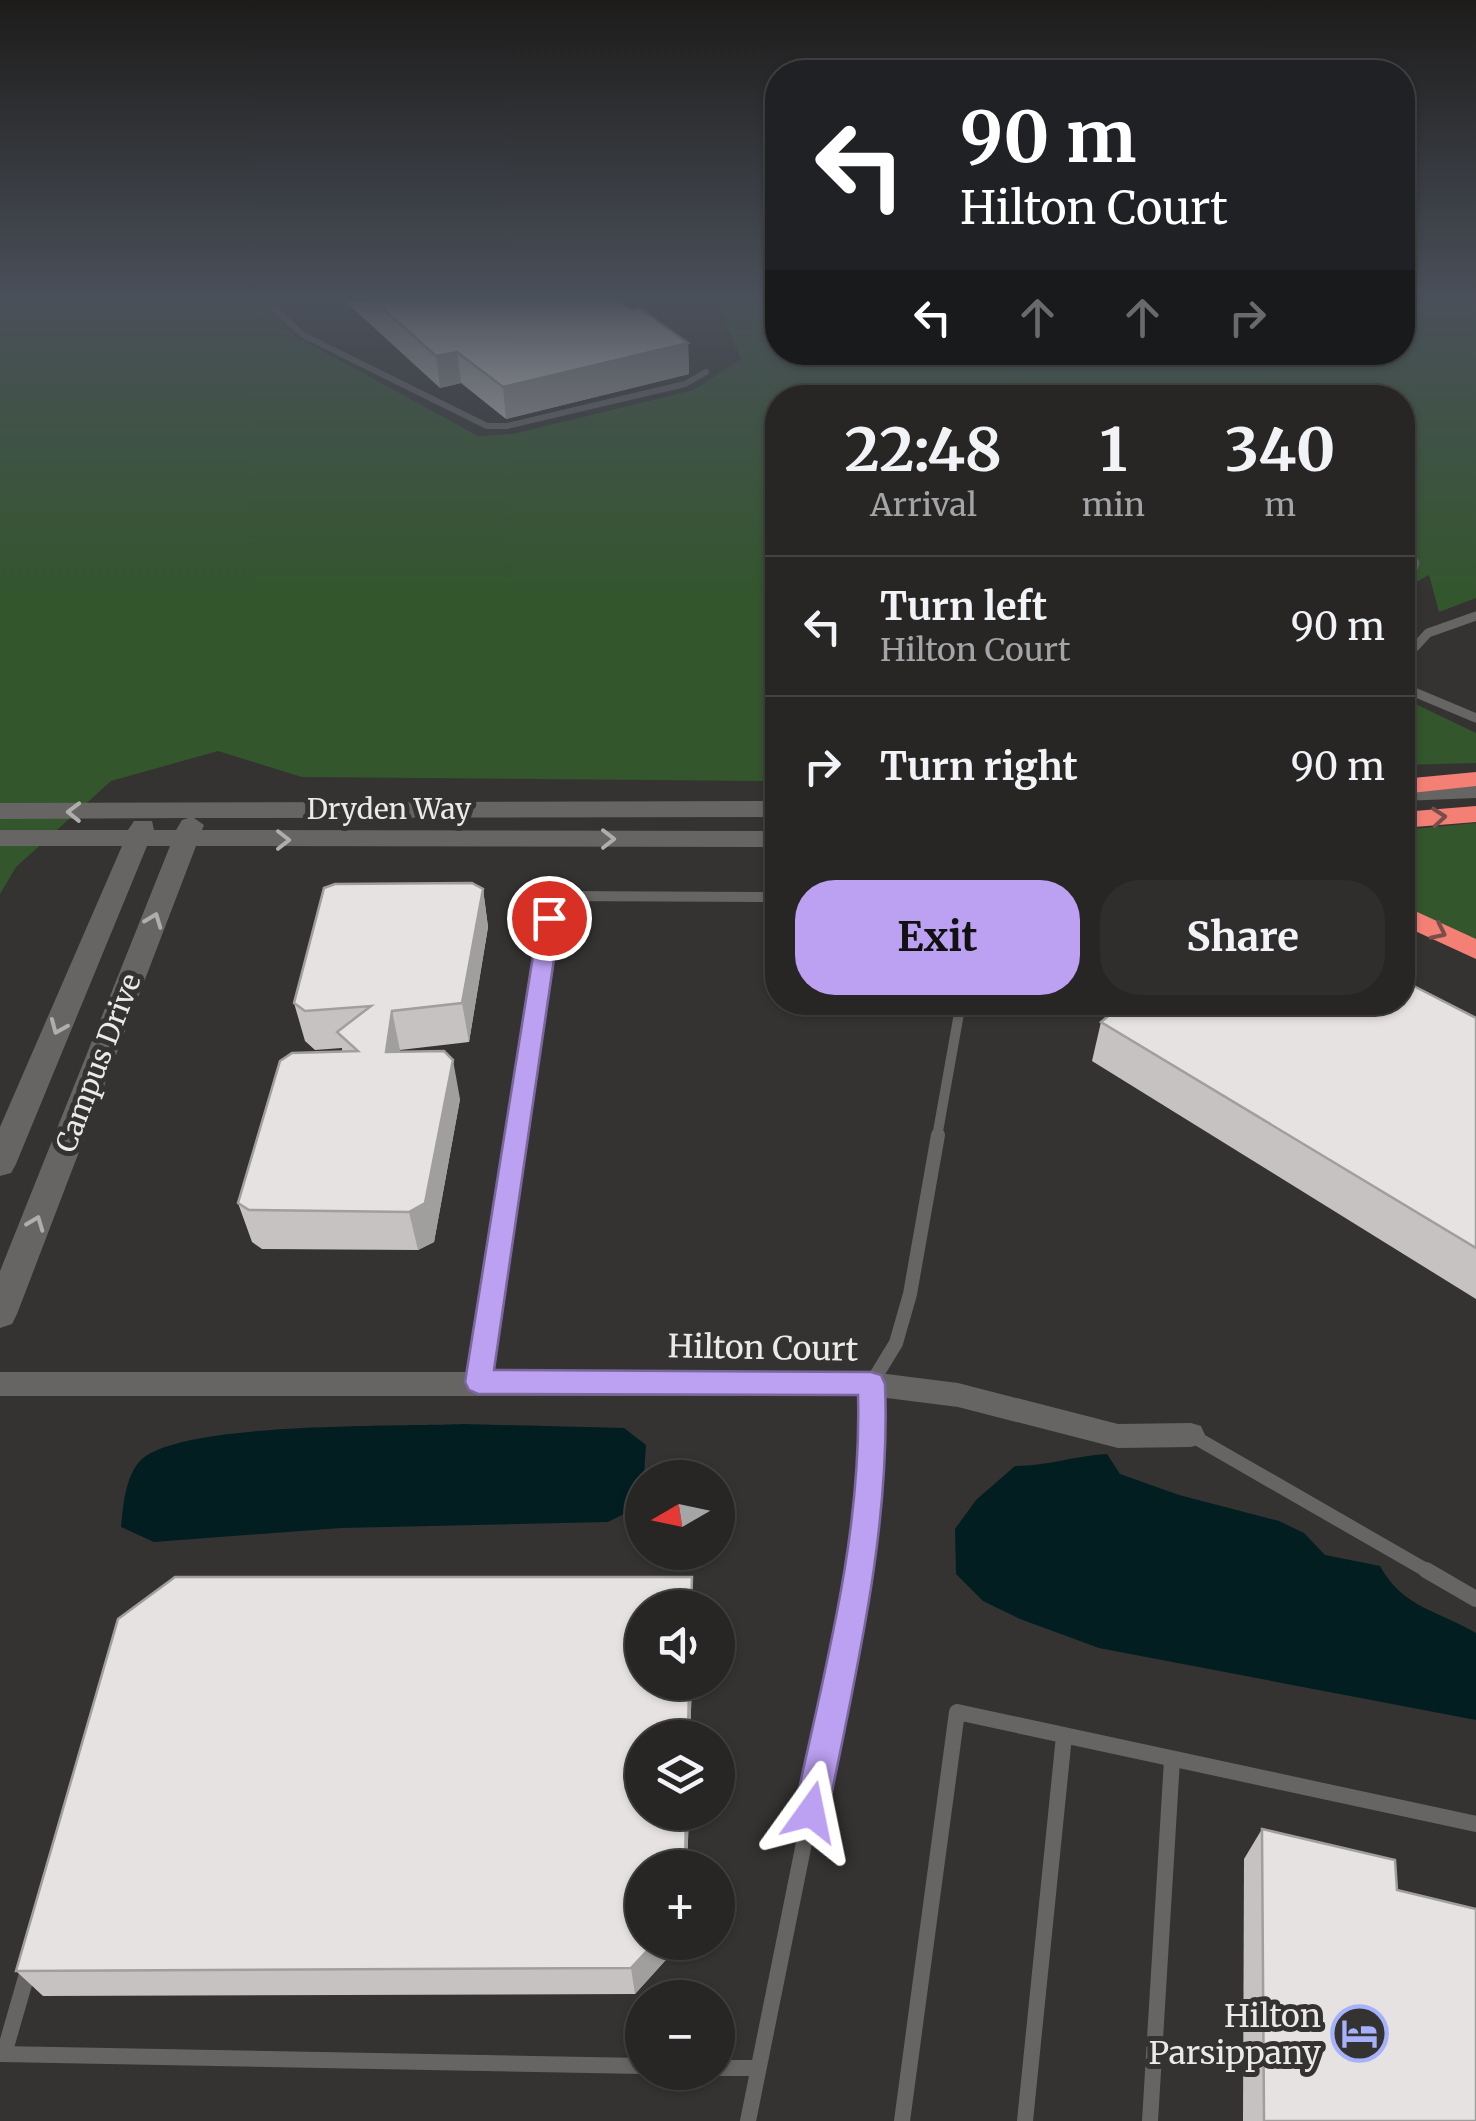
<!DOCTYPE html>
<html lang="en">
<head>
<meta charset="utf-8">
<style>
	:root { --surface:#272625; --page:#2f2e2d; --text:#f1f3f6; --muted:#a4a5a7; --line:#434342; --accent:#bca0f2 }
	body { margin:0; font-family:Merriweather,serif; background:var(--page); color:var(--text); height:100vh; display:flex; flex-direction:column; font-size:38px; white-space:nowrap }
	* { box-sizing:border-box; margin:0 }
	p { font-size:32px; color:var(--muted) }
	.icon { flex:none; width:55px; height:55px; fill:none; stroke:currentColor; stroke-width:2; stroke-linecap:round; stroke-linejoin:round }
	.map { position:relative; flex:1; overflow:hidden }
	.sheet { position:absolute; left:765px; top:385px; width:650px; height:630px; display:flex; flex-direction:column; background:var(--surface); border-radius:40px; box-shadow:0 2px 8px #0004,0 0 0 2px var(--line) }
	.sheet>* { flex:none }
	.top-card { position:absolute; left:765px; top:60px; width:650px; height:305px; border-radius:40px; box-shadow:0 2px 8px #0004,0 0 0 2px var(--line); background:#202124; color:#fff; overflow:hidden }
	.needle { width:65px; rotate:261deg }
	.fabs { position:absolute; left:625px; top:1460px; display:grid; gap:20px }
	.fabs a { display:grid; place-items:center; width:110px; height:110px; border-radius:50%; background:var(--surface); box-shadow:0 2px 8px #0004,0 0 0 2px var(--line); font-size:50px }
	.pin { position:absolute; display:grid; place-items:center; width:85px; height:85px; color:#fff; margin:-42px; border:5px solid #fff; border-radius:50%; box-shadow:0 2px 10px #0007 }
	.me { position:absolute; width:110px; margin:-55px; rotate:12deg; stroke-linejoin:round; filter:drop-shadow(0 0 8px #0008) }
	.turn { display:flex; align-items:center; gap:35px; height:210px; padding:0 30px; font-size:45px }
	.turn .icon { width:130px; height:130px; stroke-width:2.5 }
	.turn b { display:block; font-size:70px; line-height:85px }
	.lanes { display:flex; align-items:center; height:95px; padding:0 30px; background:#0003; justify-content:center; gap:50px; direction:ltr }
	.lanes .off { opacity:.35 }
	.eta { display:flex; justify-content:space-evenly; align-items:center; height:170px; text-align:center }
	.eta b { font-size:60px; font-weight:700; line-height:70px }
	.button { display:flex; gap:20px; margin-top:auto; padding:20px 30px }
	.button a { flex:1; height:115px; border-radius:40px; background:var(--accent); color:#111; font-size:40px; font-weight:700; line-height:115px; text-align:center }
	.button a+a { background:var(--page); color:var(--text) }
	ul { padding:0; list-style:none }
	li { display:flex; align-items:center; gap:30px; height:140px; padding:0 30px; border-top:2px solid var(--line) }
	li div { flex:1 }
	li b { display:block; font-size:38px }
	li em { font-style:normal }
	.map>svg:first-child { display:block }
</style>
</head>
<body>
<div class="map">
<svg width="1476" height="2121" viewBox="0 0 1476 2121">
	<rect width="100%" height="100%" fill="#343331"/>
	<g fill="#33562d">
		<path d="M0 301H257L297 337 478 436 513 434 694 390 741 359 716 301H777L778 352H1402L1403 301H1476V598L1439 612 1429 575 1403 589 1402 398H778L777 781 302 777 218 751 111 781 16 867 0 894Z"/>
		<path d="M1403 698 1476 733V763L1403 765Z"/>
		<path d="M1476 823V942L1403 906 1402 830Z"/>
	</g>
	<g fill="#031e21">
		<path d="M463 1424 624 1428 646 1445 642 1505 608 1522 341 1528 154 1542 121 1527C123 1507 125 1477 140 1461 177 1421 401 1427 463 1424Z"/>
		<path d="M1107 1454 1120 1474 1179 1495 1279 1521 1304 1533 1325 1555 1380 1566C1403 1608 1437 1610 1476 1633V1720L1099 1648 1020 1619 983 1601 956 1574 955 1529 976 1500 1015 1466C1048 1466 1073 1456 1107 1454Z"/>
	</g>
	<g fill="none" stroke-linecap="round" stroke-linejoin="round">
		<path stroke="#676563" stroke-width="6" d="M266 301 303 335 487 426H507L685 384 706 372"/>
		<g stroke="#676563" stroke-width="9">
			<path d="M1402 548 1415 563 1402 599"/>
			<path d="M1402 661 1428 633 1476 616"/>
			<path d="M1402 687 1476 718"/>
		</g>
		<g stroke="#676563" stroke-width="10">
			<path d="M516 1137 553 896 778 897"/>
			<path d="M937 1137 961 1002"/>
		</g>
		<g stroke="#676563" stroke-width="14">
			<path d="M478 1382 516 1135"/>
			<path d="M1191 1435 1431 1573"/>
			<path d="M858 1573 873 1447 871 1384 896 1343 910 1294 938 1135"/>
		</g>
		<g stroke="#676563" stroke-width="16">
			<path d="M1426 1570 1476 1599"/>
			<path d="M0 2054 642 2066"/>
			<path d="M4 2054 29 1967"/>
			<path d="M718 2068H758"/>
			<path d="M748 2121 859 1570"/>
			<path d="M902 2121 957 1712 1476 1824"/>
			<path d="M1025 2121 1064 1736"/>
			<path d="M1150 2121 1172 1760"/>
		</g>
		<path fill="#676563" fill-rule="evenodd" d="M0 1372H871L958 1383 1118 1424 1191 1423 1201 1426 1205 1435 1201 1444 1191 1447 1118 1448 958 1407 871 1396H0Z"/>
		<g fill="#676563" fill-rule="evenodd">
			<path d="M1476 784V798L1402 801V786Z"/>
			<path d="M778 801V817L194 818 204 825 202 830 778 831V847L196 846 17 1314 12 1324 0 1328V1271L170 846H147L16 1164 11 1173 0 1176V1127L122 846H0V830H128L134 821H152L154 830H176L182 820 188 818 0 819V803Z"/>
		</g>
		<g fill="#f47f75" fill-rule="evenodd">
			<path d="M1476 772V786L1402 794V779Z"/>
			<path d="M1476 806V822L1402 828V812Z"/>
			<path d="M1402 905 1476 939V959L1402 925Z"/>
		</g>
	</g>
	<g fill="#c6c2c2">
		<path d="M345 301H617L688 343 689 374 506 419 461 383 440 388Z"/>
		<path d="M483 889 488 927 469 1042 400 1050V1052L460 1099 434 1242 418 1250 262 1249 252 1242 238 1203 342 1052V1048L315 1050 305 1041 294 1003Z"/>
		<path d="M1476 1018V1299L1092 1061 1101 1022Z"/>
		<path d="M642 1682H692L690 1738 642 1812H689L687 1868 642 1942H682L635 1994 43 1996 16 1971Z"/>
		<path d="M1262 1829 1397 1890 1476 2121H1243L1244 1859Z"/>
	</g>
	<g fill="#a19e9e">
		<path d="M688 343 689 374 506 419 503 387Z"/>
		<path d="M457 352 461 383 440 388 436 356Z"/>
		<path d="M483 889 488 927 469 1042 462 1003Z"/>
		<path d="M392 1011 400 1050 395 1091 386 1052Z"/>
		<path d="M453 1060 460 1099 434 1242 418 1250 409 1212Z"/>
		<path d="M689 1682H692L690 1738H688Z"/>
		<path d="M686 1812H689L687 1868H685Z"/>
		<path d="M655 1942H682L635 1994 631 1968Z"/>
	</g>
	<g fill="#e6e2e2" stroke="#a19e9e" stroke-width="2.5">
		<path d="M374 301H617L631 310 639 308 688 343 503 387 457 352 436 356Z"/>
		<path d="M472 883 483 889 462 1003 392 1011 386 1052 444 1051 453 1060 425 1203 409 1212 249 1210 238 1203 280 1061 292 1053 358 1051 337 1032 371 1006 305 1011 294 1003 324 888 335 884Z"/>
		<path d="M1402 980 1476 1018V1248L1101 1022 1125 1002H1402Z"/>
		<path d="M175 1577H692L691 1608H642V1682H689L688 1738H642V1812H686L685 1868H642V1942H655L631 1968 16 1971 118 1619Z"/>
		<path d="M1262 1829 1395 1860 1397 1890 1476 1909V2121H1264Z"/>
	</g>
	<defs><path id="oneway-chevron" d="M-2-3.5L2.5 0L-2 3.5" fill="none" stroke-width="1.6" stroke-linecap="round" stroke-linejoin="round" transform="scale(2.5)"/></defs>
	<g stroke="#b0aeac">
		<use href="#oneway-chevron" transform="translate(74 812) rotate(-179)"/>
		<use href="#oneway-chevron" transform="translate(608 839)"/>
		<use href="#oneway-chevron" transform="translate(283 840)"/>
		<use href="#oneway-chevron" transform="translate(154 920) rotate(-69)"/>
		<use href="#oneway-chevron" transform="translate(58 1027) rotate(113)"/>
		<use href="#oneway-chevron" transform="translate(36 1223) rotate(-69)"/>
	</g>
	<g stroke="#774e49">
		<use href="#oneway-chevron" transform="translate(1439 817) rotate(-5)"/>
		<use href="#oneway-chevron" transform="translate(1439 932) rotate(26)"/>
	</g>
	<linearGradient id="sky" x2="0" y2="1"><stop stop-color="#1d1c1b"/><stop offset="0.5" stop-color="#4a505a"/><stop offset="1" stop-color="#4a505a" stop-opacity="0"/></linearGradient>
	<rect width="1476" height="598" fill="url(#sky)"/>
	<path fill="#bca0f2" stroke="#7a689d" stroke-width="2.5" d="M549 911 560 918 494 1370 871 1372 881 1375 885 1384C891 1528 856 1671 828 1812L823 1824 811 1829 799 1824 794 1812C823 1675 862 1536 858 1395L478 1394 469 1390 465 1382 539 918Z"/>
	<defs>
		<symbol id="hotel-ring" viewBox="-11 -11 22 22"><circle r="9.5" fill="#343331" stroke="#a6b1fc" stroke-width="1.5"/><path d="M-6-4.5h1.5V1H6V5H4.5V3h-9V5H-6ZM-4 0a1.8 1.8 0 1 1 3.6 0ZM.5 0V-2.5h3Q6-2.5 6 0Z" fill="#a6b1fc"/></symbol>
	</defs>
	<g fill-rule="evenodd">
		<use href="#hotel-ring" x="1328" y="2002" width="63" height="63"/>
	</g>
	<g text-anchor="middle" stroke-width="10" stroke-linejoin="round" paint-order="stroke">
		<g font-size="28" fill="#ebeae8" stroke="#343331">
			<text x="389" y="819">Dryden Way</text>
			<text transform="translate(98 1063) rotate(-69)" y="10">Campus Drive</text>
		</g>
		<g font-size="32" fill="#ebeae8" stroke="#343331">
			<text transform="translate(763 1348) rotate(1)" y="11">Hilton Court</text>
		</g>
		<g font-size="32" fill="#ebeae8" stroke="#343331" text-anchor="end">
			<text x="1321" y="2027">Hilton<tspan x="1321" dy="37">Parsippany</tspan></text>
		</g>
	</g>
</svg>
<div class="fabs">
<a><svg class="needle" viewBox="-14 -14 28 28"><path d="M0-13l5 13h-10z" fill="#e53935"/><path d="M0 13l5-13h-10z" fill="#a4a5a7"/></svg></a>
<a><svg class="icon" aria-label="sound" viewBox="0 0 24 24"><path d="M4 9h4l5-4v14l-5-4H4zM17 9q2 3 0 6"/></svg></a>
<a><svg class="icon" aria-label="layers" viewBox="0 0 24 24"><path d="M12 4l9 5-9 5-9-5zM3 14l9 5 9-5"/></svg></a>
<a>+</a>
<a>−</a>
</div>
<div class="pin" style="left:549px;top:918px;background:#d93025"><svg class="icon" aria-label="arrive" viewBox="0 0 24 24"><path d="M6 21V4h12l-3 4 3 4H6"/></svg></div>
<svg class="me" style="left:811px;top:1812px" viewBox="-20 -20 40 40"><path d="M0-17L14 15 0 8-14 15z" fill="#bca0f2" stroke="#fff" stroke-width="4"/></svg>
<div class="top-card">
<div class="turn"><svg class="icon" aria-label="left" viewBox="0 0 24 24"><path d="M17 20v-9H6M10 6l-5 5 5 5"/></svg><div><b>90 m</b>Hilton Court</div></div>
<div class="lanes"><svg class="icon" aria-label="left" viewBox="0 0 24 24"><path d="M17 20v-9H6M10 6l-5 5 5 5"/></svg><svg class="icon off" aria-label="ahead" viewBox="0 0 24 24"><path d="M12 20V5M6 11l6-6 6 6"/></svg><svg class="icon off" aria-label="ahead" viewBox="0 0 24 24"><path d="M12 20V5M6 11l6-6 6 6"/></svg><svg class="icon off" aria-label="right" viewBox="0 0 24 24"><path d="M7 20v-9h11M14 6l5 5-5 5"/></svg></div>
</div>
<section class="sheet">
<div class="eta">
<div><b>22:48</b><p>Arrival</p></div>
<div><b>1</b><p>min</p></div>
<div><b>340</b><p>m</p></div>
</div>
<ul>
<li><svg class="icon" aria-label="left" viewBox="0 0 24 24"><path d="M17 20v-9H6M10 6l-5 5 5 5"/></svg><div><b>Turn left</b><p>Hilton Court</p></div><em>90 m</em></li>
<li><svg class="icon" aria-label="right" viewBox="0 0 24 24"><path d="M7 20v-9h11M14 6l5 5-5 5"/></svg><div><b>Turn right</b></div><em>90 m</em></li>
</ul>
<div class="button"><a>Exit</a><a>Share</a></div>
</section>
</div>
</body>
</html>
